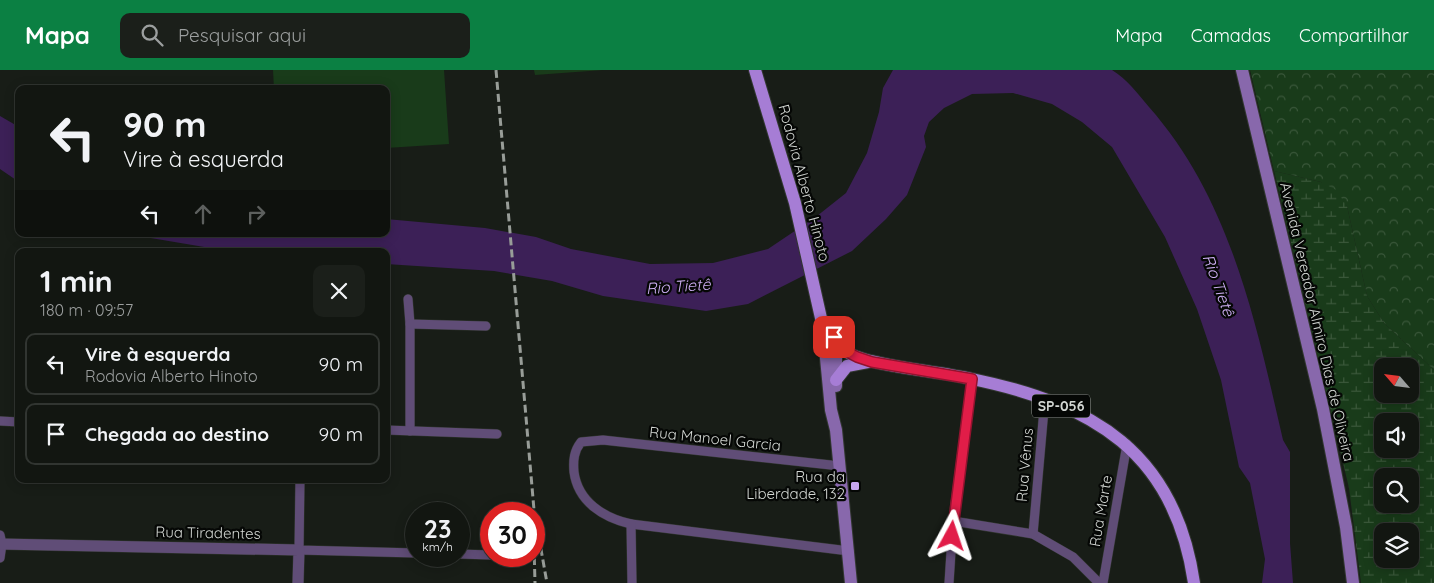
<!DOCTYPE html>
<html lang="pt">
<head>
<meta charset="utf-8">
<style>
	:root { --surface:#121611; --page:#1b1f1a; --text:#f1f3f6; --muted:#9c9f9f; --line:#313531; --accent:#0b8043 }
	body { margin:0; font-family:Quicksand,sans-serif; background:var(--page); color:var(--text); height:100vh; display:flex; flex-direction:column; font-size:19px; white-space:nowrap }
	* { box-sizing:border-box; margin:0 }
	p { font-size:16px; color:var(--muted) }
	.icon { flex:none; width:28px; height:28px; fill:none; stroke:currentColor; stroke-width:2; stroke-linecap:round; stroke-linejoin:round }
	.map { position:relative; flex:1; overflow:hidden }
	.details { position:absolute; left:15px; top:178px; width:375px; height:235px; display:flex; flex-direction:column; background:var(--surface); border-radius:10px; box-shadow:0 2px 12px #0003,0 0 0 1px var(--line) }
	.details>* { flex:none }
	.banner { position:absolute; left:15px; top:15px; width:375px; height:152px; border-radius:10px; box-shadow:0 2px 12px #0003,0 0 0 1px var(--line); background:#121611; color:var(--text); overflow:hidden }
	.needle { width:32px; rotate:298deg }
	.fabs { position:absolute; left:1374px; top:288px; display:grid; gap:10px }
	.fabs a { display:grid; place-items:center; width:45px; height:45px; border-radius:10px; background:var(--surface); box-shadow:0 2px 12px #0003,0 0 0 1px var(--line); font-size:25px }
	.speed { position:absolute; left:405px; top:432px; display:flex; gap:10px; font-size:25px; font-weight:700; text-align:center }
	.speed>* { display:grid; place-content:center; width:65px; height:65px; border-radius:50%; background:var(--surface); box-shadow:0 2px 12px #0003,0 0 0 1px var(--line); line-height:1 }
	.speed small { font-size:12px; font-weight:400 }
	.speed .limit { border:8px solid #d22; background:#fff; color:#111 }
	.pin { position:absolute; display:grid; place-items:center; width:42px; height:42px; color:#fff; margin:-21px; border-radius:10px; box-shadow:0 2px 8px #0006 }
	.me { position:absolute; width:55px; margin:-28px; rotate:5deg; stroke-linejoin:round; filter:drop-shadow(0 0 4px #0008) }
	.turn { display:flex; align-items:center; gap:18px; height:105px; padding:0 25px; font-size:22px }
	.turn .icon { width:65px; height:65px; stroke-width:2.5 }
	.turn b { display:block; font-size:35px; line-height:42px }
	.lanes { display:flex; align-items:center; height:48px; padding:0 25px; background:#0003; justify-content:center; gap:25px; direction:ltr }
	.lanes .off { opacity:.35 }
	.round { display:grid; place-items:center; flex:none; width:52px; height:52px; border-radius:10px; background:var(--page) }
	.head { display:flex; align-items:center; justify-content:space-between; height:85px; padding:0 25px }
	h1 { font-size:30px; font-weight:700; line-height:38px }
	ul { padding:0; list-style:none }
	li { display:flex; align-items:center; gap:15px; height:62px; margin:0 10px 8px; padding:0 15px; border:2px solid var(--line); border-radius:10px }
	li div { flex:1 }
	li b { display:block; font-size:19px }
	li em { font-style:normal }
	header { display:flex; align-items:center; gap:30px; box-sizing:border-box; height:70px; padding:0 25px; background:var(--accent); color:#fff }
	header strong { font-size:24px }
	nav { display:flex; gap:28px; margin-inline-start:auto; font-size:18px }
	.search { width:350px; height:45px; background:var(--page); display:flex; align-items:center; gap:12px; box-sizing:border-box; padding:0 18px; border-radius:10px; color:var(--muted); font-size:19px }
	.map>svg:first-child { display:block }
</style>
</head>
<body>
<header>
<strong>Mapa</strong>
<div class="search"><svg class="icon" aria-label="search" viewBox="0 0 24 24"><circle cx="10" cy="10" r="6"/><path d="M15 15l6 6"/></svg>Pesquisar aqui</div>
<nav><a>Mapa</a><a>Camadas</a><a>Compartilhar</a></nav>
</header>
<div class="map">
<svg width="1434" height="513" viewBox="0 0 1434 513">
	<defs>
		<pattern id="forest-crowns" width="20" height="18" patternUnits="userSpaceOnUse" patternTransform="scale(1.25)"><rect width="20" height="18" fill="#193b1a"/><path d="M2 6a3 3 0 1 1 6 0M12 15a3 3 0 1 1 6 0" fill="none" stroke="#3a573a"/></pattern>
		<pattern id="wetland-marsh" width="20" height="14" patternUnits="userSpaceOnUse" patternTransform="scale(1.25)"><rect width="20" height="14" fill="#193b1a"/><path d="M1 5h8M5 5V1M11 12h8M15 12V8" fill="none" stroke="#3a573a"/></pattern>
	</defs>
	<rect width="100%" height="100%" fill="#181d17"/>
	<path fill="url(#forest-crowns)" d="M1250 0H1434V300L1384 253 1367 226 1347 136 1321 112 1274 101Z"/>
	<path fill="url(#wetland-marsh)" fill-rule="evenodd" d="M1274 101 1321 112 1336 120 1347 136 1367 226 1384 253 1434 300V513H1361L1349 418ZM1382 296H1410V324H1382ZM1382 351H1410V379H1382ZM1382 406H1410V434H1382ZM1410 461V489H1382V461Z"/>
	<g fill="#193b1a">
		<path d="M273 0H444L449 74 386 78V19H274Z"/>
		<path d="M534 0H603L535 5Z"/>
	</g>
	<g fill="#3c2057">
		<path d="M893 0H1112C1127 9 1138 24 1149 37 1231 130 1256 253 1283 370L1290 382V473L1293 513H1262L1265 489 1250 413 1239 397 1221 310 1197 239 1165 167 1112 77 1082 52 1052 34 1013 23 972 24 944 38 929 52 924 66 926 77 907 125 886 149 852 181 748 234 706 241 603 226 552 211 494 201 386 194V181H228L127 164H386V149L485 158 536 167 571 179 650 194 713 193 768 179 817 146 846 123 867 83 879 42 883 18Z"/>
		<path d="M0 46 19 57V112L0 99Z"/>
	</g>
	<g fill="none" stroke-linecap="round" stroke-linejoin="round">
		<defs>
			<g id="minor">
				<path d="M408 229 410 254V361"/>
				<path d="M410 254 486 256"/>
				<path d="M0 351 19 352"/>
				<path d="M386 360 497 364"/>
				<path d="M300 409 299 480 416 483"/>
				<path d="M953 451 1033 464 1073 487 1099 513"/>
				<path d="M631 454 849 481"/>
				<path d="M1033 464 1045 328"/>
				<path d="M0 465 2 474 0 488"/>
				<path d="M459 484 491 485"/>
				<path d="M632 513 631 454C604 448 578 432 574 402 573 390 574 381 581 372L603 370 840 396"/>
				<path d="M949 513 953 451 972 309"/>
				<path d="M1103 513 1127 374"/>
			</g>
			<path id="tertiary" d="M0 474 299 480 298 513"/>
			<g id="secondary">
				<path d="M1242 0 1323 339 1346 457 1353 513"/>
				<path d="M823 257 831 340 836 360 851 513"/>
				<path d="M836 316V276"/>
			</g>
			<g id="primary">
				<path d="M755 0 795 133 823 257C832 274 844 283 863 289 899 299 936 301 972 309 1093 334 1175 382 1194 513"/>
				<path d="M836 310 847 296 868 292"/>
			</g>
		</defs>
		<use href="#minor" stroke="#323731" stroke-width="10"/>
		<use href="#tertiary" stroke="#323731" stroke-width="12"/>
		<use href="#secondary" stroke="#323731" stroke-width="14"/>
		<use href="#primary" stroke="#323731" stroke-width="14"/>
		<use href="#minor" stroke="#604d77" stroke-width="9"/>
		<use href="#tertiary" stroke="#604d77" stroke-width="11"/>
		<use href="#secondary" stroke="#8868ac" stroke-width="12"/>
		<use href="#primary" stroke="#a67dd5" stroke-width="12"/>
		<g stroke="#989d98" stroke-width="3" stroke-dasharray="8 4" stroke-linecap="butt">
			<path d="M496 0 534 440 547 513"/>
			<path d="M534 475 535 513"/>
		</g>
	</g>
	<g fill="none" stroke-linecap="round" stroke-linejoin="round">
		<defs>
			<path id="route" d="M834 267 836 276 857 287 872 292 972 309 952 466"/>
		</defs>
		<use href="#route" stroke="#92132f" stroke-width="12"/>
		<use href="#route" stroke="#e11d48" stroke-width="9"/>
	</g>
	<rect fill="#c7a6ef" stroke="#050705" stroke-width="2" x="850" y="411" width="10" height="10" rx="2.5"/>
	<g text-anchor="middle" stroke-width="4.5" stroke-linejoin="round" paint-order="stroke">
		<rect fill="#050705" stroke="#959995" stroke-width="1" x="1032" y="324.5" width="58" height="23" rx="4"/>
		<g font-size="14" font-weight="bold" fill="#d3d7d3">
			<text x="1061" y="341">SP-056</text>
		</g>
		<g font-size="15" fill="#d3d7d3" stroke="#050705">
			<text transform="translate(804 113) rotate(75)" y="5">Rodovia Alberto Hinoto</text>
			<text transform="translate(1317 252) rotate(77)" y="5">Avenida Vereador Almiro Dias de Oliveira</text>
			<text transform="translate(715 369) rotate(6)" y="5">Rua Manoel Garcia</text>
			<text transform="translate(1025 395) rotate(-85)" y="5">Rua Vênus</text>
			<text transform="translate(1101 441) rotate(-80)" y="5">Rua Marte</text>
			<text transform="translate(208 463) rotate(1)" y="5">Rua Tiradentes</text>
		</g>
		<g font-size="15" fill="#d3d7d3" stroke="#050705" text-anchor="end">
			<text x="845" y="412">Rua da<tspan x="845" dy="17">Liberdade, 132</tspan></text>
		</g>
		<g font-size="16" font-style="italic" fill="#cdaef3" stroke="#050705">
			<text transform="translate(1219 215) rotate(70)" y="6">Rio Tietê</text>
			<text transform="translate(678 216) rotate(-4)" y="6">Rio Tietê</text>
		</g>
	</g>
</svg>
<div class="fabs">
<a><svg class="needle" viewBox="-14 -14 28 28"><path d="M0-13l5 13h-10z" fill="#e53935"/><path d="M0 13l5-13h-10z" fill="#9c9f9f"/></svg></a>
<a><svg class="icon" aria-label="sound" viewBox="0 0 24 24"><path d="M4 9h4l5-4v14l-5-4H4zM17 9q2 3 0 6"/></svg></a>
<a><svg class="icon" aria-label="search" viewBox="0 0 24 24"><circle cx="10" cy="10" r="6"/><path d="M15 15l6 6"/></svg></a>
<a><svg class="icon" aria-label="layers" viewBox="0 0 24 24"><path d="M12 4l9 5-9 5-9-5zM3 14l9 5 9-5"/></svg></a>
</div>
<div class="speed"><div>23<small>km/h</small></div><div class="limit">30</div></div>
<div class="pin" style="left:834px;top:267px;background:#d93025"><svg class="icon" aria-label="arrive" viewBox="0 0 24 24"><path d="M6 21V4h12l-3 4 3 4H6"/></svg></div>
<svg class="me" style="left:952px;top:466px" viewBox="-20 -20 40 40"><path d="M0-17L14 15 0 8-14 15z" fill="#e11d48" stroke="#fff" stroke-width="4"/></svg>
<div class="banner">
<div class="turn"><svg class="icon" aria-label="left" viewBox="0 0 24 24"><path d="M17 20v-9H6M10 6l-5 5 5 5"/></svg><div><b>90 m</b>Vire à esquerda</div></div>
<div class="lanes"><svg class="icon" aria-label="left" viewBox="0 0 24 24"><path d="M17 20v-9H6M10 6l-5 5 5 5"/></svg><svg class="icon off" aria-label="ahead" viewBox="0 0 24 24"><path d="M12 20V5M6 11l6-6 6 6"/></svg><svg class="icon off" aria-label="right" viewBox="0 0 24 24"><path d="M7 20v-9h11M14 6l5 5-5 5"/></svg></div>
</div>
<section class="details">
<div class="head"><div><h1>1 min</h1><p>180 m · 09:57</p></div><a class="round"><svg class="icon" aria-label="close" viewBox="0 0 24 24"><path d="M6 6l12 12M18 6L6 18"/></svg></a></div>
<ul>
<li><svg class="icon" aria-label="left" viewBox="0 0 24 24"><path d="M17 20v-9H6M10 6l-5 5 5 5"/></svg><div><b>Vire à esquerda</b><p>Rodovia Alberto Hinoto</p></div><em>90 m</em></li>
<li><svg class="icon" aria-label="arrive" viewBox="0 0 24 24"><path d="M6 21V4h12l-3 4 3 4H6"/></svg><div><b>Chegada ao destino</b></div><em>90 m</em></li>
</ul>
</section>
</div>
</body>
</html>
